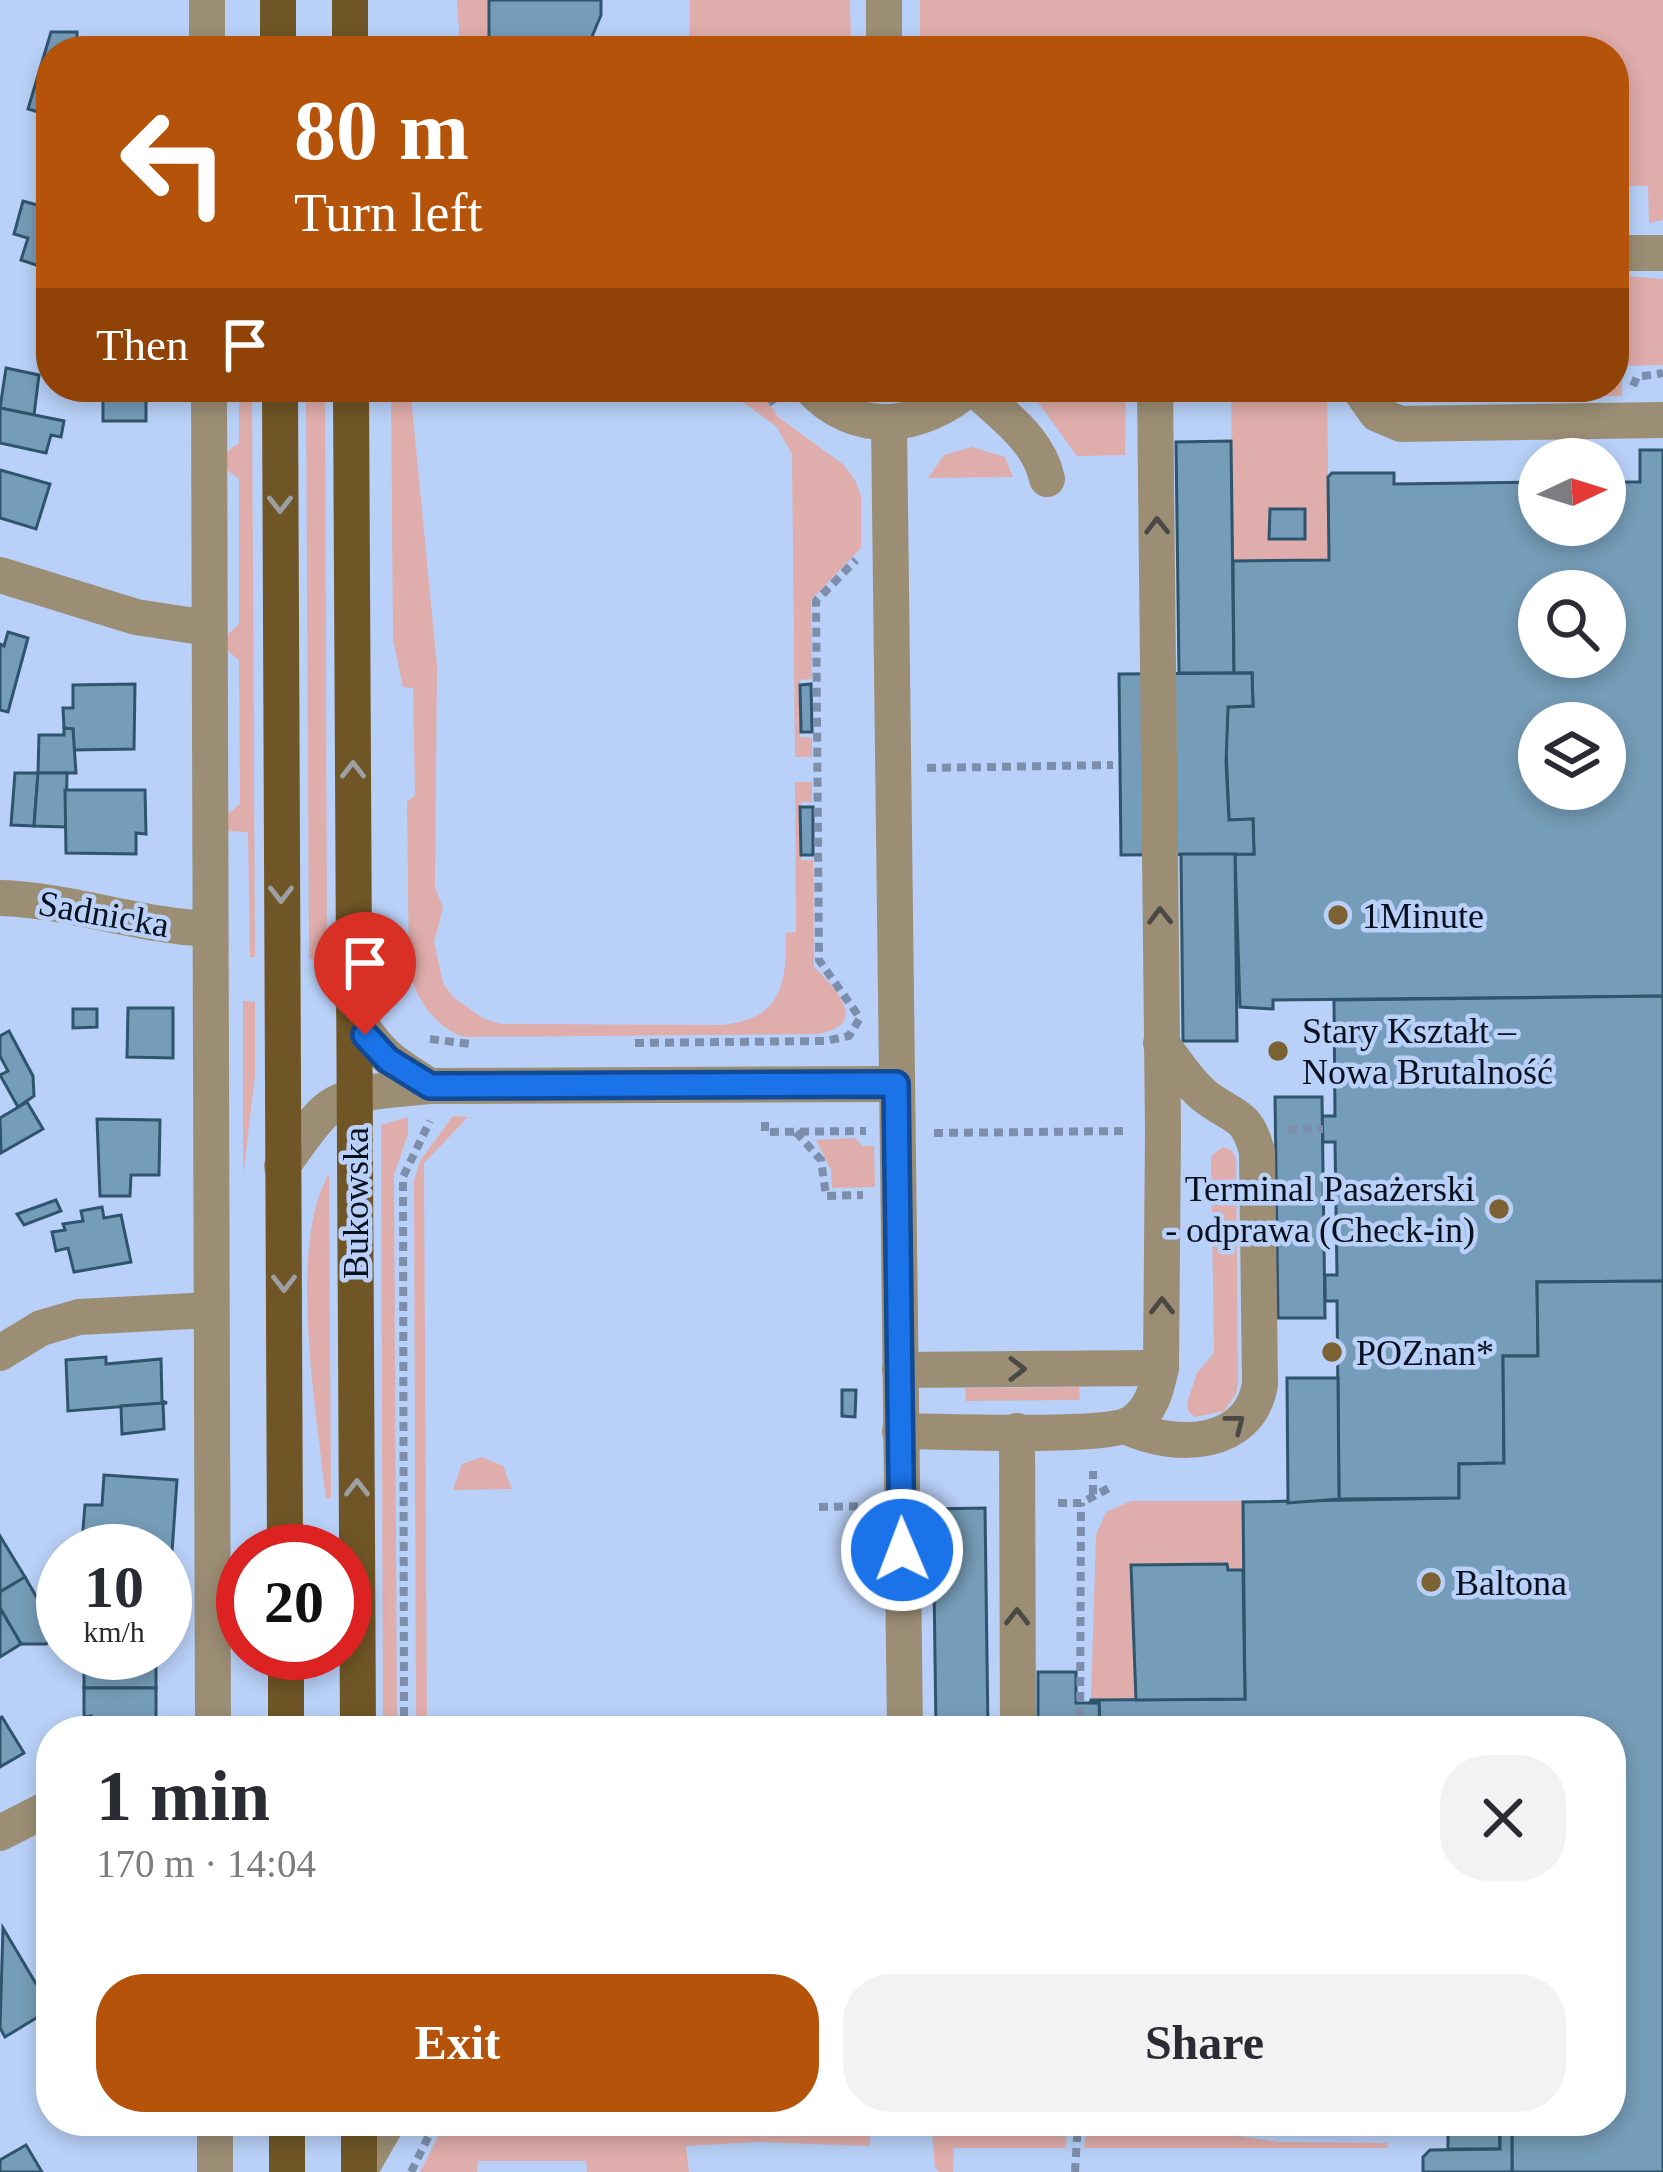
<!DOCTYPE html>
<html lang="en">
<head>
<meta charset="utf-8">
<style>
	:root { --surface:#fff; --page:#f2f2f3; --text:#2b2b33; --muted:#7c7c81; --accent:#b45309 }
	body { margin:0; font-family:"Times New Roman",serif; background:var(--page); color:var(--text); height:100vh; display:flex; flex-direction:column; font-size:45px; white-space:nowrap }
	* { box-sizing:border-box; margin:0 }
	p { font-size:39px; color:var(--muted) }
	.icon { flex:none; width:66px; height:66px; fill:none; stroke:currentColor; stroke-width:2; stroke-linecap:round; stroke-linejoin:round }
	.map { position:relative; flex:1; overflow:hidden }
	.panel { position:absolute; left:36px; top:1716px; width:1590px; height:420px; display:flex; flex-direction:column; background:var(--surface); border-radius:48px; box-shadow:0 6px 18px #0003 }
	.panel>* { flex:none }
	.banner { position:absolute; left:36px; top:36px; width:1593px; height:366px; border-radius:48px; box-shadow:0 6px 18px #0003; background:#b45309; color:#fff; overflow:hidden }
	.needle { width:78px; rotate:86deg }
	.fabs { position:absolute; left:1518px; top:438px; display:grid; gap:24px }
	.fabs a { display:grid; place-items:center; width:108px; height:108px; border-radius:50%; background:var(--surface); box-shadow:0 6px 18px #0003; font-size:60px }
	.speed { position:absolute; left:36px; top:1524px; display:flex; gap:24px; font-size:60px; font-weight:700; text-align:center }
	.speed>* { display:grid; place-content:center; width:156px; height:156px; border-radius:50%; background:var(--surface); box-shadow:0 6px 18px #0003; line-height:1 }
	.speed small { font-size:30px; font-weight:400 }
	.speed .limit { border:18px solid #d22; background:#fff; color:#111 }
	.pin { position:absolute; display:grid; place-items:center; width:102px; height:102px; color:#fff; margin:-123px -51px; border-radius:50% 50% 50% 0; rotate:-45deg; box-shadow:0 0 12px #0007 }
	.pin .icon { rotate:45deg }
	.me { position:absolute; width:132px; margin:-66px; rotate:359deg; stroke-linejoin:round; filter:drop-shadow(0 0 9px #0008) }
	.turn { display:flex; align-items:center; gap:42px; height:252px; padding:0 60px; font-size:54px }
	.turn .icon { width:156px; height:156px; stroke-width:2.5 }
	.turn b { display:block; font-size:84px; line-height:102px }
	.then { display:flex; align-items:center; height:114px; padding:0 60px; background:#0003; gap:24px; font-size:45px }
	.round { display:grid; place-items:center; flex:none; width:126px; height:126px; border-radius:48px; background:var(--page) }
	.headline { display:flex; align-items:center; justify-content:space-between; height:204px; padding:0 60px }
	h1 { font-size:72px; font-weight:600; line-height:90px }
	.primary-button { display:flex; gap:24px; margin-top:auto; padding:24px 60px }
	.primary-button a { flex:1; height:138px; border-radius:48px; background:var(--accent); color:#fff; font-size:48px; font-weight:600; line-height:138px; text-align:center }
	.primary-button a+a { background:var(--page); color:var(--text) }
	.map>svg:first-child { display:block }
</style>
</head>
<body>
<div class="map">
<svg width="1663" height="2172" viewBox="0 0 1663 2172">
	<rect width="100%" height="100%" fill="#b9d1f8"/>
	<g fill="#dfadab">
		<path d="M457 0H489V51H465L460 45Z"/>
		<path d="M690 0H850L851 51H689Z"/>
		<path d="M920 0H1663V220L1649 223 1648 186H1614V51H920Z"/>
		<path d="M1614 275 1663 279V365L1622 366V396H1436L1403 387H1614Z"/>
		<path d="M239 387H252L255 957H250L248 832 225 831 224 817 240 804 239 660 224 648 225 637 239 624V479L223 467 224 454 239 443Z"/>
		<path d="M306 387H325L327 960 309 959Z"/>
		<path d="M391 387H410L437 665 435 887 443 908 434 942 443 983 453 997 484 1019 502 1024 720 1025C780 1020 787 987 786 933L796 932 795 782H812V802H801V860H813L814 967C836 988 871 1026 817 1034L464 1037C435 1027 416 999 409 970L407 802 415 795 413 688 403 687 393 639Z"/>
		<path d="M722 387H758L778 417 844 465 855 480 861 496V548L811 600 812 679 800 680V737L812 738V757H795L792 454 776 426Z"/>
		<path d="M1027 387H1126L1125 455 1077 456Z"/>
		<path d="M1231 387H1327L1329 560 1233 561Z"/>
		<path d="M972 447 1005 457 1013 477 928 478 944 455Z"/>
		<path d="M243 1001 255 1002V1075L243 1177Z"/>
		<path d="M453 1116 468 1117 424 1163 427 1731H416L414 1180 420 1161Z"/>
		<path d="M408 1117V1134L394 1175 397 1731H383L381 1125Z"/>
		<path d="M855 1138 862 1146H874L875 1187 832 1188 831 1170 816 1140Z"/>
		<path d="M1223 1147 1231 1150 1236 1158 1238 1383 1236 1394 1224 1411 1195 1417 1188 1411 1187 1403 1197 1373 1214 1353 1211 1156Z"/>
		<path d="M329 1174 331 1498H326C317 1416 287 1245 329 1174Z"/>
		<path d="M1079 1387 1080 1400 966 1401 965 1388Z"/>
		<path d="M482 1457 503 1466 512 1489 453 1490 462 1464Z"/>
		<path d="M1131 1501H1246L1243 1506V1570H1228L1227 1564 1132 1565 1136 1700H1091L1096 1535 1106 1512Z"/>
		<path d="M446 2121H869L870 2146 758 2142 686 2146 689 2172H587L586 2161H478L477 2172H420Z"/>
		<path d="M931 2121H1069L1065 2148H954L953 2172H939L935 2168Z"/>
		<path d="M1088 2121H1144L1279 2142 1387 2143 1388 2148H1084Z"/>
	</g>
	<g fill="#759cb8" stroke="#2f546d" stroke-width="3" fill-rule="evenodd">
		<path d="M489 0H601V15L586 51H489Z"/>
		<path d="M51 32H77V51H51V116L28 109Z"/>
		<path d="M23 201 51 209V270L21 260 28 238 14 234Z"/>
		<path d="M6 368 39 375 34 415 0 408Z"/>
		<rect x="103" y="387" width="43" height="34"/>
		<path d="M0 408 64 421 61 437 51 435 46 453 0 443Z"/>
		<path d="M1231 441 1234 673H1179L1176 442Z"/>
		<path d="M1640 450H1663V996L1273 1000V1009L1240 1007 1235 854H1254L1253 819 1229 820 1226 747 1228 707 1253 706 1252 673H1234L1233 561 1329 560 1328 477 1332 473H1394V484L1539 482V525H1605V482H1640ZM1539 591H1605V657H1539ZM1539 723H1605V789H1539Z"/>
		<path d="M0 470 50 484 36 529 0 518Z"/>
		<path d="M1270 509H1305V539H1269Z"/>
		<path d="M8 632 28 638 8 712 0 710V644L4 646Z"/>
		<path d="M1252 673 1253 706 1228 707 1226 763 1229 820 1253 819 1254 854 1121 855 1119 674Z"/>
		<path d="M135 684 134 749 73 750V729L64 728 63 708H73V685Z"/>
		<path d="M811 684 812 732H801L800 685Z"/>
		<path d="M64 728 73 729 76 773H38L39 735H64Z"/>
		<path d="M15 773H38L34 826 11 825Z"/>
		<path d="M38 773H67L66 827 34 826Z"/>
		<path d="M65 790H145L146 834 136 833V854L66 853Z"/>
		<path d="M800 807H813V855H801Z"/>
		<path d="M1181 854H1235L1237 1041H1183Z"/>
		<path d="M1663 996V1281L1537 1282 1538 1356H1503L1504 1463 1459 1464V1498L1339 1499 1337 1301H1325V1275H1337L1335 1142H1323L1322 1116H1335L1334 1000Z"/>
		<path d="M128 1008H173V1058L127 1057Z"/>
		<path d="M73 1009H97V1027L73 1028Z"/>
		<path d="M9 1031 33 1076 34 1096 18 1107 0 1075 8 1071 0 1056V1036Z"/>
		<path d="M1275 1097H1322L1325 1318H1278Z"/>
		<path d="M27 1102 43 1129 1 1153 0 1118Z"/>
		<path d="M97 1119 160 1120 159 1175H131L130 1196H100Z"/>
		<path d="M56 1200 61 1211 24 1225 17 1214Z"/>
		<path d="M102 1207 104 1218 121 1215 131 1262 74 1272 68 1248 56 1251 52 1232 65 1230 63 1224 83 1221 81 1211Z"/>
		<path d="M1663 1281V2172H1512V2131H1500L1499 2121H1611V1731H1100L1099 1703H1090L1091 1700 1245 1699 1243 1502 1459 1498V1464L1504 1463 1503 1356H1538L1537 1282Z"/>
		<path d="M106 1357V1364L161 1359 162 1401 167 1403 68 1411 66 1360Z"/>
		<path d="M1287 1378H1338L1339 1499 1288 1503Z"/>
		<path d="M842 1390H856L855 1417 842 1416Z"/>
		<path d="M163 1403 164 1429 122 1434 121 1406Z"/>
		<path d="M104 1475 177 1480 172 1552 88 1548 82 1541 85 1505H102Z"/>
		<path d="M985 1508 988 1731H936L933 1509Z"/>
		<path d="M0 1536 25 1577 0 1592Z"/>
		<path d="M1227 1564 1228 1570H1243L1245 1699 1136 1700 1131 1565Z"/>
		<path d="M25 1577 59 1636 46 1644H21L0 1608V1592Z"/>
		<path d="M0 1608 21 1644 0 1657Z"/>
		<rect x="84" y="1653" width="72" height="35"/>
		<path d="M1038 1672H1076V1703H1099L1100 1731H1038Z"/>
		<path d="M84 1688H156V1731H91V1716L84 1717Z"/>
		<path d="M2 1717 24 1753 0 1767V1718Z"/>
		<path d="M3 1928 51 2009 5 2037 0 2028Z"/>
		<path d="M1499 2122 1500 2149H1448V2123Z"/>
		<path d="M1500 2131H1512V2172H1423V2157L1430 2150 1500 2149Z"/>
		<path d="M26 2145 42 2172H0V2160Z"/>
	</g>
	<g fill="none" stroke-linecap="round" stroke-linejoin="round">
		<g stroke="#7c8eac" stroke-width="8" stroke-dasharray="9 6" stroke-linecap="butt">
			<path d="M1633 386 1637 377 1663 373"/>
			<path d="M763 387 774 404"/>
			<path d="M927 768 1113 765"/>
			<path d="M430 1039 470 1044"/>
			<path d="M635 1043 826 1041 849 1036 860 1018 819 960 816 601 856 560"/>
			<path d="M765 1122V1132L866 1131"/>
			<path d="M1288 1130 1323 1129"/>
			<path d="M796 1132 821 1160 826 1196 863 1195"/>
			<path d="M934 1133 1129 1131"/>
			<path d="M1093 1494V1471"/>
			<path d="M1058 1503H1081L1109 1488"/>
			<path d="M819 1507 866 1506"/>
			<path d="M404 1731 403 1177 430 1121"/>
			<path d="M1080 1731 1081 1503"/>
			<path d="M411 2172 436 2121"/>
			<path d="M1075 2172 1078 2121"/>
		</g>
		<g stroke="#9c8e75" stroke-width="36">
			<path d="M207 0V51"/>
			<path d="M884 0V51"/>
			<path d="M1614 253H1663"/>
			<path d="M209 387 213 1731"/>
			<path d="M810 387C855 438 923 429 970 387"/>
			<path d="M973 387C1001 414 1039 439 1047 479"/>
			<path d="M1358 387 1377 414 1401 424 1663 420"/>
			<path d="M889 424 905 1731"/>
			<path d="M0 575 136 617 208 628"/>
			<path d="M0 898C71 900 138 926 209 929"/>
			<path d="M354 1013C376 1052 392 1063 430 1086"/>
			<path d="M282 1166C296 1148 309 1126 325 1111 350 1089 398 1090 430 1086L896 1084"/>
			<path d="M0 1353 41 1328 79 1317 210 1310"/>
			<path d="M900 1370 1161 1368"/>
			<path d="M1127 1427C1175 1449 1250 1448 1260 1384L1257 1152C1247 1113 1235 1119 1206 1097 1189 1084 1175 1061 1161 1043"/>
			<path d="M900 1431C940 1431 1107 1439 1132 1423 1152 1410 1156 1390 1161 1368L1163 1131 1155 387"/>
			<path d="M1017 1431 1018 1731"/>
			<path d="M0 1833 51 1807"/>
			<path d="M215 2121V2172"/>
			<path d="M359 2172 388 2121"/>
		</g>
		<g stroke="#705626" stroke-width="36">
			<path d="M278 0V51"/>
			<path d="M350 0V51"/>
			<path d="M280 387 285 1551"/>
			<path d="M351 387 358 1731"/>
			<path d="M286 1653V1731"/>
			<path d="M287 2121V2172"/>
			<path d="M359 2121V2172"/>
		</g>
	</g>
	<defs><path id="oneway-chevron" d="M-2-3.5L2.5 0L-2 3.5" fill="none" stroke-width="1.6" stroke-linecap="round" stroke-linejoin="round" transform="scale(3)"/></defs>
	<g stroke="#9ca0a4">
		<use href="#oneway-chevron" transform="translate(280 504) rotate(90)"/>
		<use href="#oneway-chevron" transform="translate(353 770) rotate(-90)"/>
		<use href="#oneway-chevron" transform="translate(281 894) rotate(90)"/>
		<use href="#oneway-chevron" transform="translate(284 1283) rotate(90)"/>
		<use href="#oneway-chevron" transform="translate(357 1488) rotate(-90)"/>
	</g>
	<g stroke="#4b4945">
		<use href="#oneway-chevron" transform="translate(1157 526) rotate(-91)"/>
		<use href="#oneway-chevron" transform="translate(1160 916) rotate(-91)"/>
		<use href="#oneway-chevron" transform="translate(1162 1306) rotate(-90)"/>
		<use href="#oneway-chevron" transform="translate(1017 1369)"/>
		<use href="#oneway-chevron" transform="translate(1236 1423) rotate(-38)"/>
		<use href="#oneway-chevron" transform="translate(1017 1617) rotate(-90)"/>
	</g>
	<g fill="none" stroke-linecap="round" stroke-linejoin="round">
		<defs>
			<path id="route" d="M365 1035 388 1060 430 1086 896 1084 902 1550"/>
		</defs>
		<use href="#route" stroke="#114b97" stroke-width="30"/>
		<use href="#route" stroke="#1a73e8" stroke-width="21"/>
	</g>
	<g fill="#7c6233" stroke="#b9d1f8" stroke-width="4.5">
		<circle cx="1338" cy="915" r="12"/>
		<circle cx="1278" cy="1051" r="12"/>
		<circle cx="1499" cy="1209" r="12"/>
		<circle cx="1332" cy="1352" r="12"/>
		<circle cx="1431" cy="1582" r="12"/>
	</g>
	<g text-anchor="middle" stroke-width="9" stroke-linejoin="round" paint-order="stroke">
		<g font-size="36" fill="#09111e" stroke="#b9d1f8">
			<text transform="translate(104 913) rotate(10)" y="13">Sadnicka</text>
			<text transform="translate(355 1203) rotate(-90)" y="13">Bukowska</text>
		</g>
		<g font-size="36" fill="#09111e" stroke="#b9d1f8" text-anchor="start">
			<text x="1362" y="928">1Minute</text>
			<text x="1302" y="1043">Stary Kształt –<tspan x="1302" dy="41">Nowa Brutalność</tspan></text>
			<text x="1475" y="1201" text-anchor="end">Terminal Pasażerski<tspan x="1475" dy="41">- odprawa (Check-in)</tspan></text>
			<text x="1356" y="1365">POZnan*</text>
			<text x="1455" y="1595">Baltona</text>
		</g>
	</g>
</svg>
<div class="fabs">
<a><svg class="needle" viewBox="-14 -14 28 28"><path d="M0-13l5 13h-10z" fill="#e53935"/><path d="M0 13l5-13h-10z" fill="#7c7c81"/></svg></a>
<a><svg class="icon" aria-label="search" viewBox="0 0 24 24"><circle cx="10" cy="10" r="6"/><path d="M15 15l6 6"/></svg></a>
<a><svg class="icon" aria-label="layers" viewBox="0 0 24 24"><path d="M12 4l9 5-9 5-9-5zM3 14l9 5 9-5"/></svg></a>
</div>
<div class="speed"><div>10<small>km/h</small></div><div class="limit">20</div></div>
<div class="pin" style="left:365px;top:1035px;background:#d93025"><svg class="icon" aria-label="arrive" viewBox="0 0 24 24"><path d="M6 21V4h12l-3 4 3 4H6"/></svg></div>
<svg class="me" style="left:902px;top:1550px" viewBox="-20 -20 40 40"><circle r="17" fill="#1a73e8" stroke="#fff" stroke-width="3"/><path d="M0-11L8 9 0 5-8 9z" fill="#fff"/></svg>
<div class="banner">
<div class="turn"><svg class="icon" aria-label="left" viewBox="0 0 24 24"><path d="M17 20v-9H6M10 6l-5 5 5 5"/></svg><div><b>80 m</b>Turn left</div></div>
<div class="then">Then<svg class="icon" aria-label="arrive" viewBox="0 0 24 24"><path d="M6 21V4h12l-3 4 3 4H6"/></svg></div>
</div>
<section class="panel">
<div class="headline"><div><h1>1 min</h1><p>170 m · 14:04</p></div><a class="round"><svg class="icon" aria-label="close" viewBox="0 0 24 24"><path d="M6 6l12 12M18 6L6 18"/></svg></a></div>
<div class="primary-button"><a>Exit</a><a>Share</a></div>
</section>
</div>
</body>
</html>
